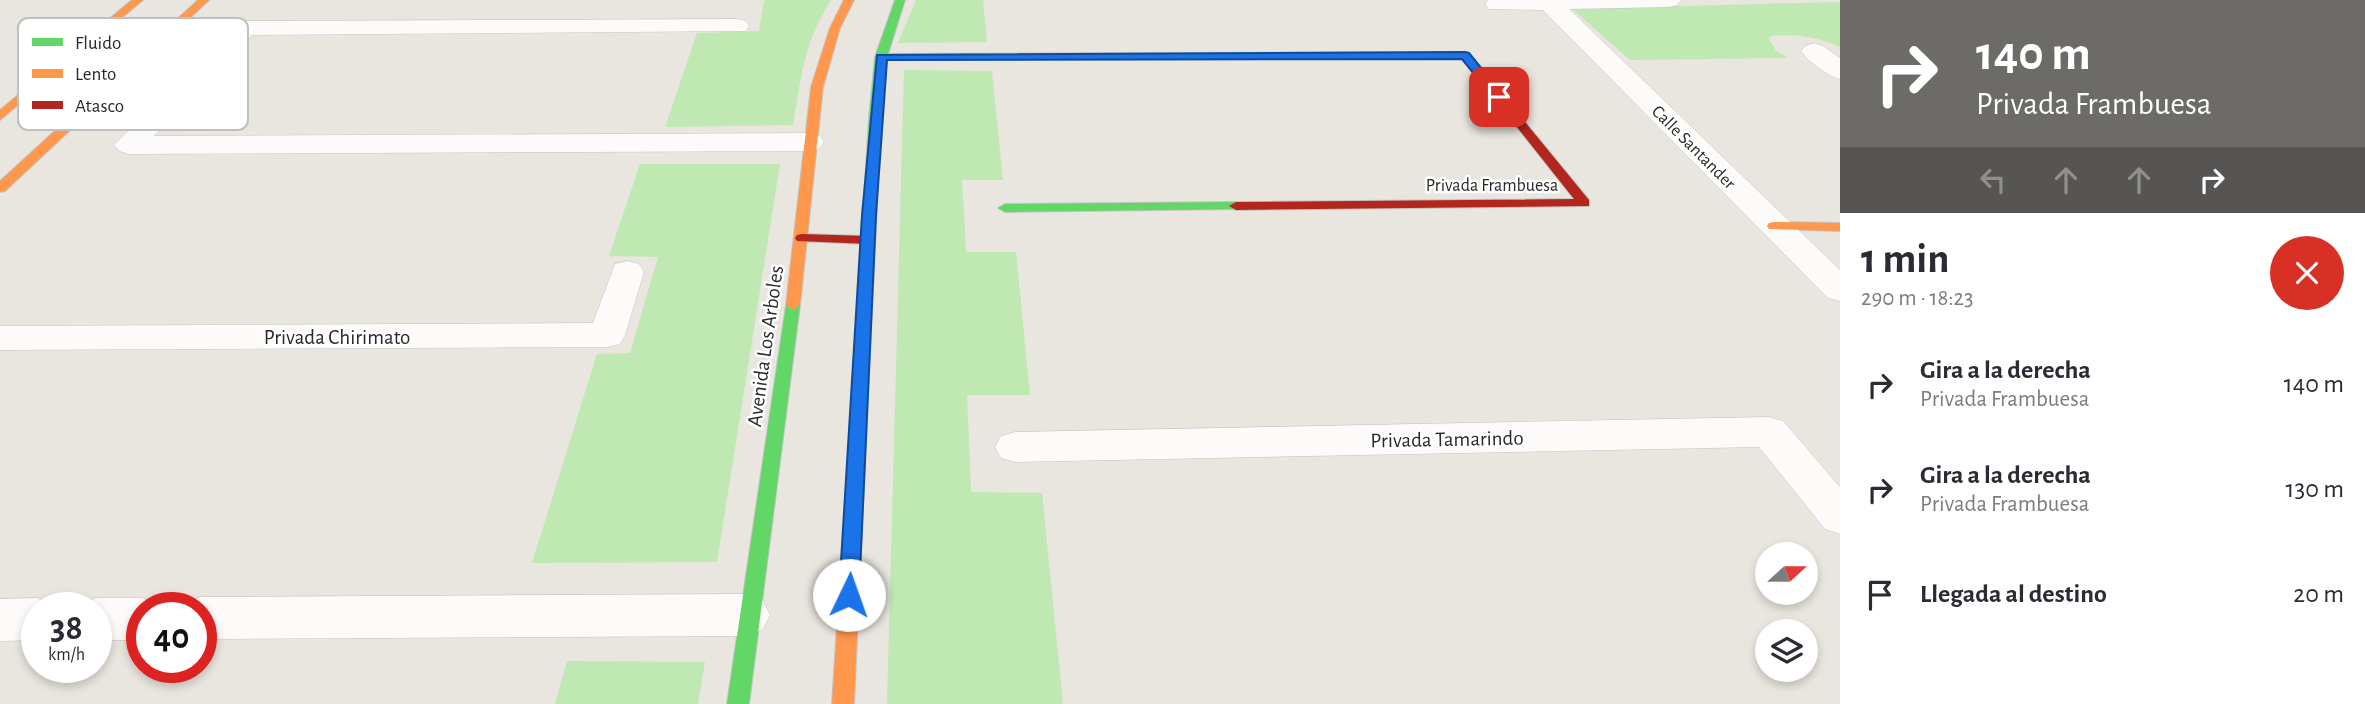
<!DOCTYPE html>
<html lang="es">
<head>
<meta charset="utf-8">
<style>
	:root { --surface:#fff; --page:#f2f2f3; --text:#2b2b33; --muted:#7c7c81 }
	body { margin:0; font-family:"Alegreya Sans",sans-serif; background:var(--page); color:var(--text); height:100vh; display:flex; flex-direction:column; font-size:26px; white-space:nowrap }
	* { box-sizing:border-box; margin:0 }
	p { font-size:23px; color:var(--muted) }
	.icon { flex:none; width:38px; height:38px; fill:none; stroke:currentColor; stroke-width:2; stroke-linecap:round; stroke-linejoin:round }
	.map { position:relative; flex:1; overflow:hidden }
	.drawer { display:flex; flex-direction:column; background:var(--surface); width:525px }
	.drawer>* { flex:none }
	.banner { background:#6c6b68; color:#fff; overflow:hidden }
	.needle { width:46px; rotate:69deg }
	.controls { position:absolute; left:1755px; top:542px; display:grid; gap:14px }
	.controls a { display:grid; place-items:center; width:63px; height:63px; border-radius:50%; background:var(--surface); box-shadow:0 4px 10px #0003; font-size:35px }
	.speed { position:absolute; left:21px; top:592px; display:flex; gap:14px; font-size:35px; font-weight:700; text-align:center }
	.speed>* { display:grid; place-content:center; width:91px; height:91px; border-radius:50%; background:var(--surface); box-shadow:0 4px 10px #0003; line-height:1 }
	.speed small { font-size:18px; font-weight:400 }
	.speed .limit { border:10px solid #d22; background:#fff; color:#111 }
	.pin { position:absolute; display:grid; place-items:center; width:60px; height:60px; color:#fff; margin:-30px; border-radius:14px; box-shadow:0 4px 10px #0006 }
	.me { position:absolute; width:77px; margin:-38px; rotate:3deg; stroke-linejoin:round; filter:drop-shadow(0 0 5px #0008) }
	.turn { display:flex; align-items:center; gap:24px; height:147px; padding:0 21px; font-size:32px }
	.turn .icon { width:91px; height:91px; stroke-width:2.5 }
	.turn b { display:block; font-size:49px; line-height:60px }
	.lanes { display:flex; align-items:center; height:66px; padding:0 21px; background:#0003; justify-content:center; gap:35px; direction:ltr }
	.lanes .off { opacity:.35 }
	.round { display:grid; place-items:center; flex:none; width:74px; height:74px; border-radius:37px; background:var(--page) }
	.summary { display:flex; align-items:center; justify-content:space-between; height:119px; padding:0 21px }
	h1 { font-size:42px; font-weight:700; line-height:52px }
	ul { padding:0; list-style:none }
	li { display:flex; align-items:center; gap:21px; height:105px; padding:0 21px }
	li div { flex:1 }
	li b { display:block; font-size:26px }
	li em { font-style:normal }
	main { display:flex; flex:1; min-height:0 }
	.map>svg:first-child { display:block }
</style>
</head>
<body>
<main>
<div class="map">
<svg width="1840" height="704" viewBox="0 0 1840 704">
	<rect width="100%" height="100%" fill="#e8e6de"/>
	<g fill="#bfe8b3">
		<path d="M764 0H831C804 42 801 77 793 125L665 127 697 33 759 31Z"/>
		<path d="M916 0H983L987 42 898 43Z"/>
		<path d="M1840 2V47C1818 37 1795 33 1771 36L1769 39 1776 51 1788 58 1630 60 1572 9Z"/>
		<path d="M904 70 992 71 1003 180H962L966 252H1016L1030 395H967L971 492 1042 493 1063 704H887Z"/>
		<path d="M640 164H780L717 562 532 563 597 354 630 353 658 257 609 256Z"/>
		<path d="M567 661 705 662 698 704H555Z"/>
	</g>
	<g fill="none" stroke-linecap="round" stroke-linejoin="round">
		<defs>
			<g id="street">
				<path d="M1488 0H1681L1677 5 1669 7 1569 9 1840 270V301L1828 298 1543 10 1489 9 1485 4Z"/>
				<path d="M737 19 746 21 749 26 746 31 252 35 154 136 810 133 820 136 824 142 820 148 810 151 129 154 119 151 114 145 236 23 245 21Z"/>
				<path d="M1814 43 1823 46 1840 58V79C1826 75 1810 63 1801 51L1805 46Z"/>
				<path d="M627 261 639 264 644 272 625 335 620 344 607 347 0 350V326L593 323 615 264Z"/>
				<path d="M1769 417 1783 421 1840 487V534L1825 529 1759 447 1015 462 1001 458 995 447 1001 436 1015 432Z"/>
				<path d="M747 594 763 601 770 615 763 629 747 636 201 639V607H183L184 603 201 597Z"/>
				<path d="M37 598 55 607H37V640L0 641V599Z"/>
				<path d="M96 598H142L160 607H142V640H96V607H78Z"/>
			</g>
			<g id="fast">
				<path d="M895 0H905L887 57 881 118 868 394 866 398H854L852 394 869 118 875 57Z"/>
				<path d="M1465 52 1469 53 1502 94V98H1494L1462 58 1196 59 1190 56 1196 53Z"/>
				<path d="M1236 202 1243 206 1241 209 1005 212 998 208 1005 204Z"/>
				<path d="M793 300 800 305 749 704H727L786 305Z"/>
			</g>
			<g id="slow">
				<path d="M132 0H143L0 120V110Z"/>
				<path d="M198 0H209L5 191 0 192V181Z"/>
				<path d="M844 0H854L840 28 823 87 800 305 793 310 786 305 811 87 830 28Z"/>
				<path d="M1196 53 1200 54V58L881 60 875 57 881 54Z"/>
				<path d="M1774 222 1840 223V231L1769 229 1767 226 1769 223Z"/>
				<path d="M860 388 866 390 868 394 854 704H832L852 394 854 390Z"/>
			</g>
			<g id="jam">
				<path d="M1498 93 1502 94 1589 200V206L1236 210 1229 206 1236 202 1574 199 1494 98 1492 96Z"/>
				<path d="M802 234 868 236 875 240 868 244 797 241 795 238 797 235Z"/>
			</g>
		</defs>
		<use href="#street" stroke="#c5c4c4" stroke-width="1"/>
		<use href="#fast" stroke="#c5c4c4" stroke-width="2"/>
		<use href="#slow" stroke="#c5c4c4" stroke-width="2"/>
		<use href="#jam" stroke="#c5c4c4" stroke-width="2"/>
		<use href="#street" fill="#fcfbfa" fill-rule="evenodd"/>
		<use href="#fast" fill="#63d668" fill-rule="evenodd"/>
		<use href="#slow" fill="#ff974d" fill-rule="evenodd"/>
		<use href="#jam" fill="#b3261e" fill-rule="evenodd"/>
	</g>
	<path fill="#1a73e8" stroke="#114b97" stroke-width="2" d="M1465 52 1469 53 1503 95V100H1495L1462 59 887 60 876 215 859 595 856 601 849 603 842 601 839 595 862 215 877 55Z"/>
	<g text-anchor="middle" stroke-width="5" stroke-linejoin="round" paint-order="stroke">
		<g font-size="18" fill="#292929" stroke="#fff">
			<text transform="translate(1694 147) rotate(45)" y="6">Calle Santander</text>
			<text x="1492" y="191">Privada Frambuesa</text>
		</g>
		<g font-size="21" fill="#292929" stroke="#fff">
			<text x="337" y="344">Privada Chirimato</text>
			<text transform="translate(765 346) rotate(-82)" y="7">Avenida Los Arboles</text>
			<text transform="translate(1447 439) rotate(-1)" y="7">Privada Tamarindo</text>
		</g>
	</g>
	<rect x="18" y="18" width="230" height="112" rx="10" fill="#fff" stroke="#bfbfbf" stroke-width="2"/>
	<rect x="32" y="38" width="31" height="8" fill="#63d668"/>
	<rect x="32" y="69" width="31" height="9" fill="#ff974d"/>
	<rect x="32" y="101" width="31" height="8" fill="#b3261e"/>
	<g font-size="19" fill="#292929">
		<text x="75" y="49">Fluido</text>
		<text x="75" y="80">Lento</text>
		<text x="75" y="112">Atasco</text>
	</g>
</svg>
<div class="controls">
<a><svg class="needle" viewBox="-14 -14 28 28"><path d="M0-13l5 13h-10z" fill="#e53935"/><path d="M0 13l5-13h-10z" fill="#7c7c81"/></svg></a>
<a><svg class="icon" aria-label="layers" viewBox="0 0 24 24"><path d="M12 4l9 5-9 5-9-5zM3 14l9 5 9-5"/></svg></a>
</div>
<div class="speed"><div>38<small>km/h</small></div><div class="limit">40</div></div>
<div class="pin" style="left:1499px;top:97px;background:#d93025"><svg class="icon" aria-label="arrive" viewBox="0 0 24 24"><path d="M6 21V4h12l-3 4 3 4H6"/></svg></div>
<svg class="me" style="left:849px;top:595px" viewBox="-20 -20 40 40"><circle r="19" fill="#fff"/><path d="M0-13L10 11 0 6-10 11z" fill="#1a73e8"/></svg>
</div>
<section class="drawer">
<div class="banner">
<div class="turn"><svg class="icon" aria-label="right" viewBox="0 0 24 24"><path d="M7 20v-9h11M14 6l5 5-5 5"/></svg><div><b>140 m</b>Privada Frambuesa</div></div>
<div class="lanes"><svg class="icon off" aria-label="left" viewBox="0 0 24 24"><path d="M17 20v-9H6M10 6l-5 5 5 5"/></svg><svg class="icon off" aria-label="ahead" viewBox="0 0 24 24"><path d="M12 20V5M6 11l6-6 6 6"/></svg><svg class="icon off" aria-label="ahead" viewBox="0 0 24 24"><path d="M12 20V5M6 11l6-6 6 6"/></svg><svg class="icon" aria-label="right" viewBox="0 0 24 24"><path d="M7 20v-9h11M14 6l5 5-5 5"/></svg></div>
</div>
<div class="summary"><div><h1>1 min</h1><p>290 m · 18:23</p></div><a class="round" style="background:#d93025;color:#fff"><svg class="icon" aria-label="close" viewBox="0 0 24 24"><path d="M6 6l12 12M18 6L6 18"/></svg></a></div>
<ul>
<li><svg class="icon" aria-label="right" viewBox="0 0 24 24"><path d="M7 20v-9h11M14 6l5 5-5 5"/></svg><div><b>Gira a la derecha</b><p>Privada Frambuesa</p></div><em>140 m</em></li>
<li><svg class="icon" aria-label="right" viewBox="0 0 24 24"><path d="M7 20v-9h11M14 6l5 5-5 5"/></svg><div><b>Gira a la derecha</b><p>Privada Frambuesa</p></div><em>130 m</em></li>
<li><svg class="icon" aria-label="arrive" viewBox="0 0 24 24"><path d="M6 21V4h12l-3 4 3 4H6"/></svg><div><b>Llegada al destino</b></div><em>20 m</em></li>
</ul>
</section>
</main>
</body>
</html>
